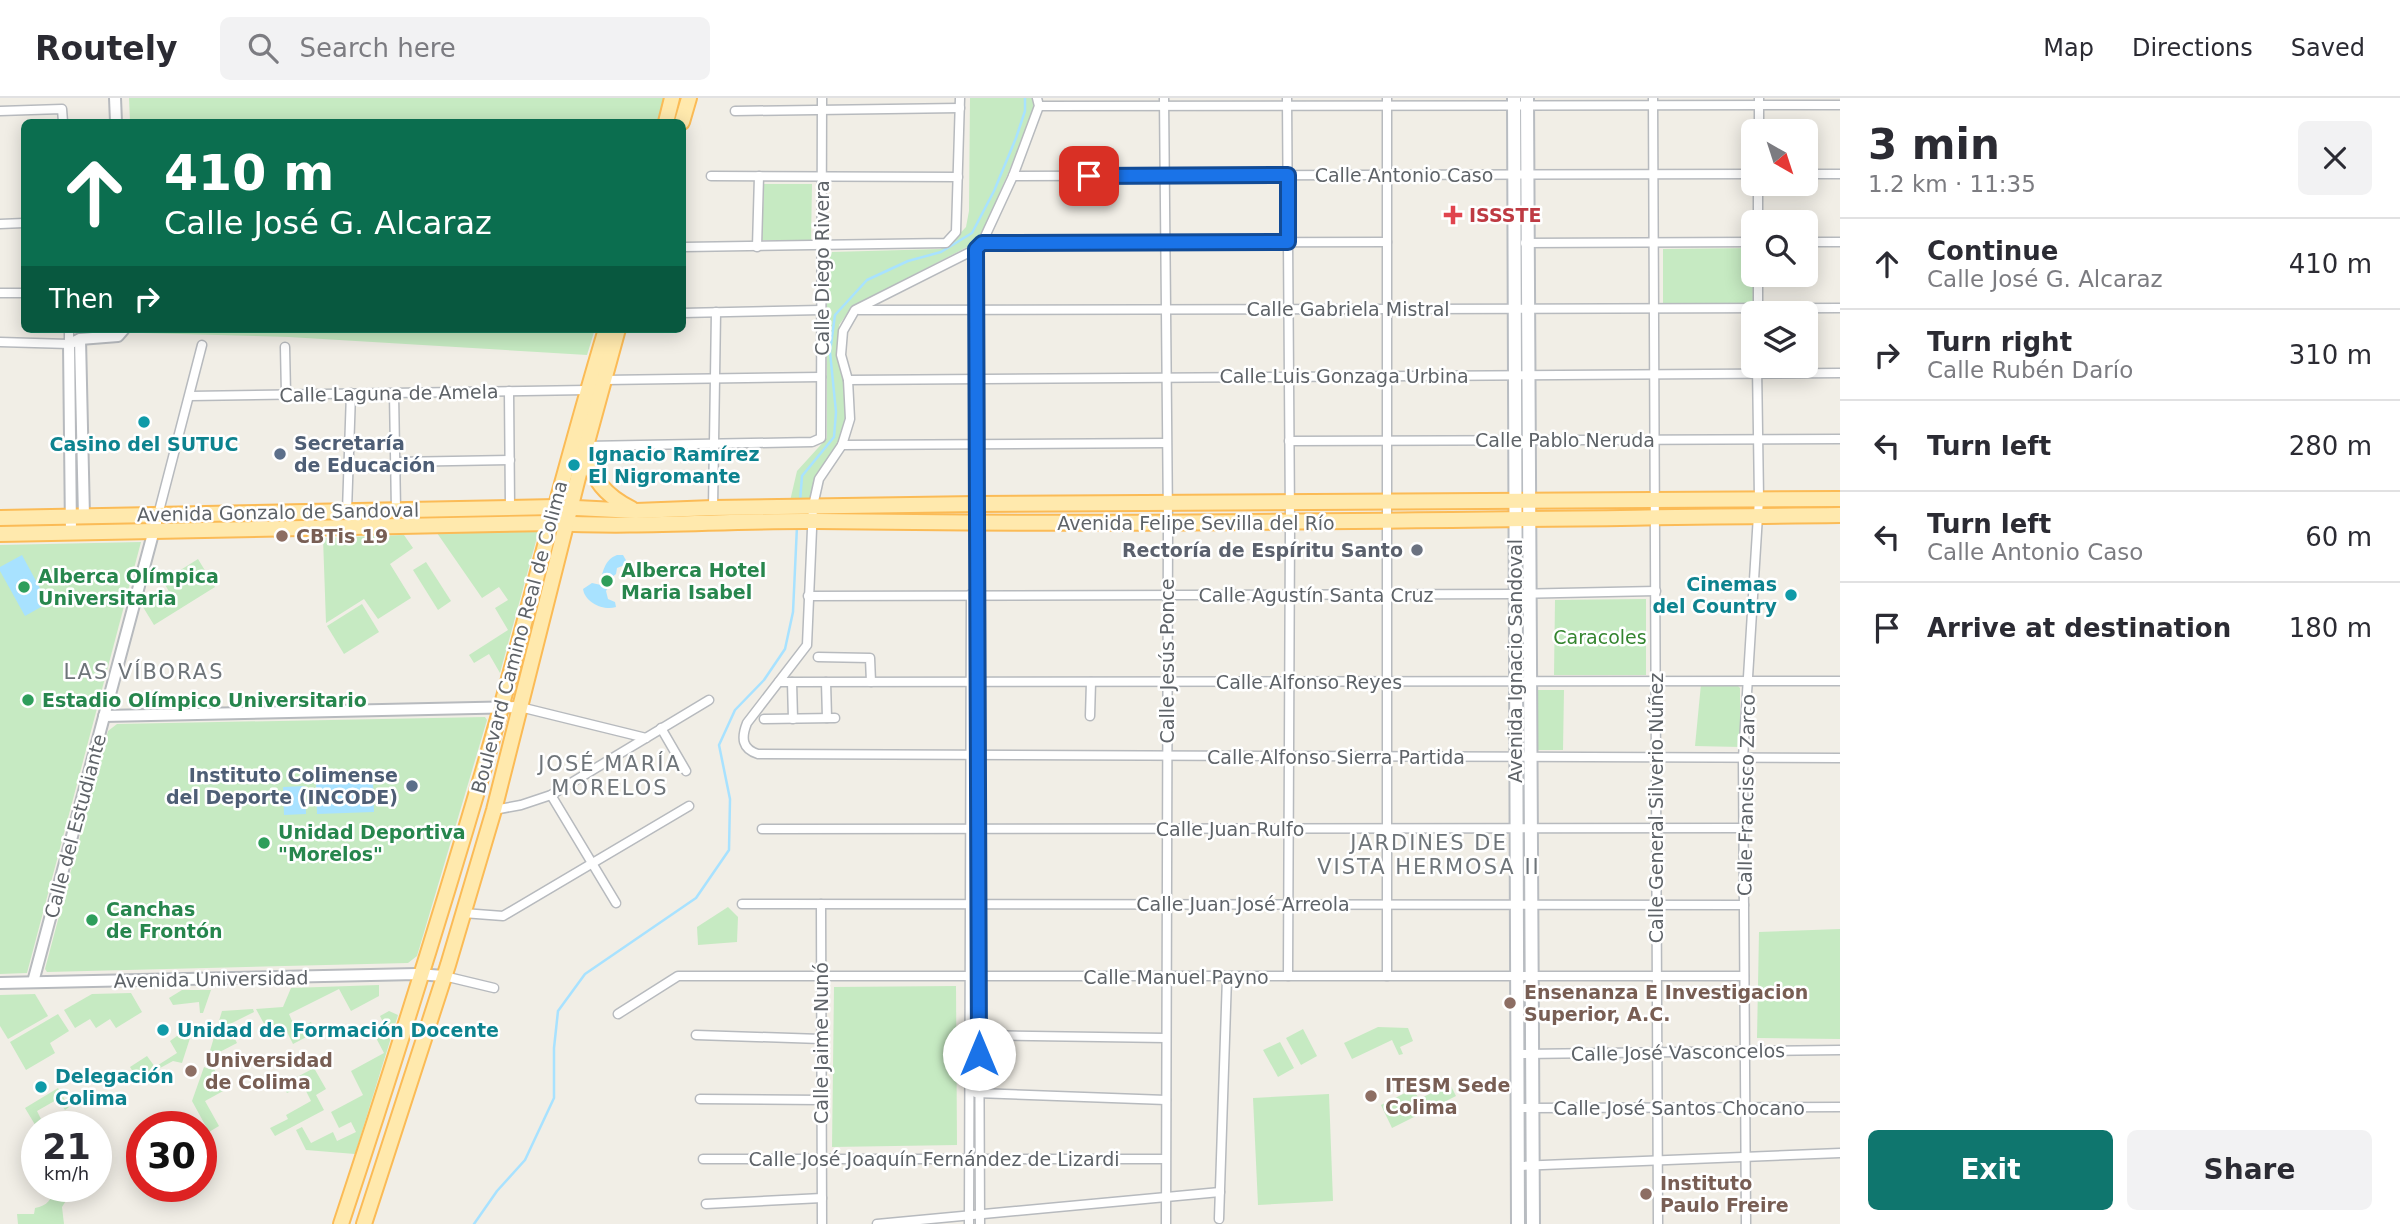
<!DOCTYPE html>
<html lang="en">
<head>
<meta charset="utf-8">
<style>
	:root { --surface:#fff; --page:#f2f2f3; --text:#2b2b33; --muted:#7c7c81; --line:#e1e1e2; --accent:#0f766e }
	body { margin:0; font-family:"DejaVu Sans",sans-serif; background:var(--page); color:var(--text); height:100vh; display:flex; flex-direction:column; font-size:26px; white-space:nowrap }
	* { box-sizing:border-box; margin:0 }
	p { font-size:23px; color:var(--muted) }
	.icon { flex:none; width:38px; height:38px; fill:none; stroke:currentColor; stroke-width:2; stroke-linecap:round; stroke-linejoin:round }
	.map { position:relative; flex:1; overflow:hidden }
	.drawer { display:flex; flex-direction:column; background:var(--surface); width:560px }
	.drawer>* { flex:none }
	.banner { position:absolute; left:21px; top:21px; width:665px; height:214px; border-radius:10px; box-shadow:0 4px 18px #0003; background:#0b6e4f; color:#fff; overflow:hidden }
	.needle { width:46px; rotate:141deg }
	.tools { position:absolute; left:1741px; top:21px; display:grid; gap:14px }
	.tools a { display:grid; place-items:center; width:77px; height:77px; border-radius:10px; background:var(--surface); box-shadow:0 4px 18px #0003; font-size:35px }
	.speed { position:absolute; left:21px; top:1013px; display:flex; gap:14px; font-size:35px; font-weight:700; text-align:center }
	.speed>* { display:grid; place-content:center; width:91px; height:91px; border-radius:50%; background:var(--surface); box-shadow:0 4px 18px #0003; line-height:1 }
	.speed small { font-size:18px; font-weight:400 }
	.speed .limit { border:10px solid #d22; background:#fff; color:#111 }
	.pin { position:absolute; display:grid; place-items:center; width:60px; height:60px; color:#fff; margin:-30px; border-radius:14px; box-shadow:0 4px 10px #0006 }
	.me { position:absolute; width:77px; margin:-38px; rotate:0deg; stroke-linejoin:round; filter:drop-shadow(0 0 5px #0008) }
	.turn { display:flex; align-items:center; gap:24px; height:147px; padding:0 28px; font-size:32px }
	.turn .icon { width:91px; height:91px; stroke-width:2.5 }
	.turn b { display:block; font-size:49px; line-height:60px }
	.then { display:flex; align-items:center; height:66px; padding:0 28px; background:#0003; gap:14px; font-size:26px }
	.round { display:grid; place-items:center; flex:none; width:74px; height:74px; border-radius:10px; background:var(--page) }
	.overview { display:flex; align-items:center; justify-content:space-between; height:119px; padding:0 28px }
	h1 { font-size:42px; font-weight:800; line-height:52px }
	.action { display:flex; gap:14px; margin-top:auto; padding:14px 28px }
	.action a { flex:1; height:80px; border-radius:10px; background:var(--accent); color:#fff; font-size:28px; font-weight:800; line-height:80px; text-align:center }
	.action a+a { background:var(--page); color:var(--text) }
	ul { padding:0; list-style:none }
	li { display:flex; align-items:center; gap:21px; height:91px; padding:0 28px; border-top:2px solid var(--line) }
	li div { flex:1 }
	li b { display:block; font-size:26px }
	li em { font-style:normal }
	header { display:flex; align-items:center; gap:42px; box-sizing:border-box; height:98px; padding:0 35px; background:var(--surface); border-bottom:2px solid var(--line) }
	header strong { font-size:33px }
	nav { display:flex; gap:38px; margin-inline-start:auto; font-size:24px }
	.search { width:490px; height:63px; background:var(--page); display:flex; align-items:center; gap:18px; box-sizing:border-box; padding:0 24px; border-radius:10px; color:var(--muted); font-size:26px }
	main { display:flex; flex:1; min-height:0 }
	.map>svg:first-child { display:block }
</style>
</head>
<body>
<header>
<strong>Routely</strong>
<div class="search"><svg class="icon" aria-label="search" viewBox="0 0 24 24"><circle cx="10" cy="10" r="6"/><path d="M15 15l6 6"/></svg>Search here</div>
<nav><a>Map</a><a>Directions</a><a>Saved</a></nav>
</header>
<main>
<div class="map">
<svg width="1840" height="1126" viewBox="0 0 1840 1126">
	<rect width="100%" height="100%" fill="#f1eee6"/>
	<g fill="#c6eac2">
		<path d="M129 0H665L660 24H130Z"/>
		<path d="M970 0H1033V17L981 138 971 147 852 209 839 227 838 257 845 285 846 322 838 345 815 380 811 402 790 403 797 373 827 340V158L832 154 940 151 950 146 966 129 969 113Z"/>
		<path d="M764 86H812L811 143 762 142Z"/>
		<path d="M1753 150 1754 207 1663 208V151Z"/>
		<path d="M141 231H595L587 257 289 239 142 235Z"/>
		<path d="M539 432 500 575 489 556 474 565 469 557 508 532 495 510 508 502 499 489 482 500 437 435Z"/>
		<path d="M404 437 413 450 390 466 411 500 378 521 364 501 326 525 323 440Z"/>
		<path d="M141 444 27 875 0 876V447Z"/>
		<path d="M198 461 215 489 154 527 143 509 168 493 171 497 163 483Z"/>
		<path d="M426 464 451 503 438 512 413 472Z"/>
		<path d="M1646 501V577H1554L1555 502Z"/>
		<path d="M362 506 379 534 344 556 327 528Z"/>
		<path d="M1701 586 1737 587 1740 590V649L1695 648Z"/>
		<path d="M1538 592H1564L1563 652H1537Z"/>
		<path d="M485 619 487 622 417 858 408 865 47 874 45 871 108 633 117 626Z"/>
		<path d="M728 809 738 819 737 844 698 847 697 829Z"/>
		<path d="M1840 831V941L1757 940 1759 834Z"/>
		<path d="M379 887V898L351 913 339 891 289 916 296 932 311 924 316 934 293 946 284 928 269 935 256 911 283 909 291 890Z"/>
		<path d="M956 888 957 1047 832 1049 834 889Z"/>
		<path d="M182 892H211L203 915H200L199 904 173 907 169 900Z"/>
		<path d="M131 895 142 914 116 930 110 921 96 930 90 921 75 930 64 912 92 896Z"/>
		<path d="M35 896 48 918 8 941 0 928V897Z"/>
		<path d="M253 911 254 914 228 927 237 945 214 957 209 956 222 913Z"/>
		<path d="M389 913 398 917 355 1056 306 1052 296 1032 302 1029 311 1045 333 1034 337 1043 356 1034 351 1024 339 1030 331 1014 363 997 351 973 384 955 374 936 386 930 380 918Z"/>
		<path d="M58 916 69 933 50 945 55 955 26 972 10 944Z"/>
		<path d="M1378 929 1408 930 1413 943 1400 949 1403 956 1399 957 1392 942 1352 961 1344 945Z"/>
		<path d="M1303 931 1317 958 1301 967 1286 940Z"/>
		<path d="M191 937 182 965 173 963 138 982 130 969 147 958 155 969 177 955 170 943 177 938Z"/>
		<path d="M1280 944 1294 970 1278 979 1263 952Z"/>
		<path d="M204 969 209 971 213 969 225 992 205 1003 219 1028 209 1034 192 1003Z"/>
		<path d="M314 970 326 991 316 997 324 1012 275 1038 270 1030 288 1021 286 1017 311 1003 303 987 287 995 282 987Z"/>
		<path d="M1450 986 1456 998 1392 1030 1381 1007 1413 991 1419 1001Z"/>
		<path d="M58 990 69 1009 65 1012 58 1001 37 1013 45 1029 37 1030 25 1010Z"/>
		<path d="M1329 996 1333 1103 1258 1107 1253 1000Z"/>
		<path d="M53 1089H69L72 1093 62 1109 64 1126H18L17 1116H34L35 1110C47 1108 53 1101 53 1089Z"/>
	</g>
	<g fill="#a8e2ff">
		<path d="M22 457 48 505 25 518 0 473V469Z"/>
		<path d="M617 457H623L627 464 625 467 617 470 616 476 612 479 613 483 606 493 608 501 615 504 616 509C604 513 585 505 583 491L592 485 601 487C601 476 605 461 617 457Z"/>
		<path d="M373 683 374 714 317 716 316 686Z"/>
		<path d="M305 688 306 716 284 717 283 689Z"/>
	</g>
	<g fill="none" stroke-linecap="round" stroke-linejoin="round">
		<g stroke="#a8e2ff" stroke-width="2.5">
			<path d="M800 404 802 378 834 339 836 314 830 254 835 217 867 182 908 163 941 154 972 135 994 93 1016 40 1025 13V0"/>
			<path d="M474 1126 497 1093 525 1062 554 1000V950L558 913 585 876 696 800 729 752 730 701 719 647 735 612 764 582 785 551 793 514 797 428"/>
		</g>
		<defs>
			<g id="minor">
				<path d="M1037 0 1039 8 1013 78 982 145 976 151 855 212 843 233 841 257 848 282 850 321 842 347 819 381 813 408 807 547 747 625C741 640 742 651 758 656L1840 660"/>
				<path d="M1164 0 1168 425 1166 1126"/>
				<path d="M1287 0 1290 424 1288 878"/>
				<path d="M1653 0 1658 1126"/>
				<path d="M1039 8 1840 7"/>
				<path d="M0 13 62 11 63 24"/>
				<path d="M735 13 960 10"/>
				<path d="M1759 33V0"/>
				<path d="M1806 76H1840"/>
				<path d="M711 78 958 79"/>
				<path d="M1013 78 1754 76"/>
				<path d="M1758 124V86"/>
				<path d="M0 126 24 125"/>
				<path d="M1806 144H1840"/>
				<path d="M982 145 1387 144"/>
				<path d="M1525 145 1754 144"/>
				<path d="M684 149 946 145 956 134 960 0"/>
				<path d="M757 149 759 78"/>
				<path d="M976 151 980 1126"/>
				<path d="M0 195H24"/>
				<path d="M859 212 1840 210"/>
				<path d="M1758 212V177"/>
				<path d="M682 215 821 212"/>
				<path d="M0 244 69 246V231"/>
				<path d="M285 249 286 296"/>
				<path d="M604 282 821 279"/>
				<path d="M848 282 1840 275"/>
				<path d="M509 293 510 410"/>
				<path d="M394 295 396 412"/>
				<path d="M190 298 588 292"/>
				<path d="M1289 343 1840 341"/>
				<path d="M842 347 1166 345"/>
				<path d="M586 348 812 344 821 340 822 0"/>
				<path d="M395 364 510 362"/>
				<path d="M713 410 716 214"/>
				<path d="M347 413 351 295"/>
				<path d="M158 417 202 247"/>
				<path d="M808 498 1515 496 1656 493"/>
				<path d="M818 559 870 560 871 584"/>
				<path d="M779 584 1840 583"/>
				<path d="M792 584 793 621"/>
				<path d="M826 584 827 620"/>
				<path d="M520 609 646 640"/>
				<path d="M1090 618 1091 584"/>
				<path d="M764 621 835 620"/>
				<path d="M661 630 686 673"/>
				<path d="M551 697 616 805"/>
				<path d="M494 712 521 707 551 697 709 602"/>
				<path d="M762 731 1743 730"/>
				<path d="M742 806 1744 807"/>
				<path d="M821 806 822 1126"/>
				<path d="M463 815 503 818 689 708"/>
				<path d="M444 878 494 890"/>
				<path d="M1387 878V0"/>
				<path d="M618 916 678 878H1744"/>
				<path d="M696 937 821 941"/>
				<path d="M976 937 1166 940"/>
				<path d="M1517 956 1840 952"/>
				<path d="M976 995 1166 1002"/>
				<path d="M700 1001 822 1002"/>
				<path d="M1517 1010 1840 1009"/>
				<path d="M703 1061H1165"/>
				<path d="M1518 1068 1840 1055"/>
				<path d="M706 1106 822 1100"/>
				<path d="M1219 1121 1227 879"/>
				<path d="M877 1126 1220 1094"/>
				<path d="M969 1126 971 496"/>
				<path d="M1746 1126 1743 660 1759 401 1757 268"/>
			</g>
			<g id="tertiary">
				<path d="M115 0 116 24"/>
				<path d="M80 241 84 419"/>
				<path d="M71 434 69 246 80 241 118 238 124 231"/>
				<path d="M104 618 520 609"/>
				<path d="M33 884 158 417"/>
				<path d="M0 885 417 876 444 878"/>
			</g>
			<g id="secondary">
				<path d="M1514 0 1518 1126"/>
				<path d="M1527 0 1533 1126"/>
			</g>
			<g id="primary">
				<path d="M666 24 672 0"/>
				<path d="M682 24 689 0"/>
				<path d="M586 354C592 382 606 398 632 411"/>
				<path d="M0 420 556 409 636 413 713 410 976 406 1840 401"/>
				<path d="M0 436 551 425C640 430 728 422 817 423 1158 428 1499 421 1840 417"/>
				<path d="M341 1126C391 975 439 823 484 670 526 524 562 377 606 231"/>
				<path d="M364 1126 448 867 494 712 586 348 618 231"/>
			</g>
		</defs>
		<use href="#minor" stroke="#b7babe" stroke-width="11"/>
		<use href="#tertiary" stroke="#b7babe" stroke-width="14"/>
		<use href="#secondary" stroke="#b8bcc1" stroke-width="16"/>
		<use href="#primary" stroke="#fbbb56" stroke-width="18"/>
		<use href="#minor" stroke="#fff" stroke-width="8"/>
		<use href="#tertiary" stroke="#fff" stroke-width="10"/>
		<use href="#secondary" stroke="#fff" stroke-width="12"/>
		<use href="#primary" stroke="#ffe9ad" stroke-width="14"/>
	</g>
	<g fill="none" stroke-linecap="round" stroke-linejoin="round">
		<defs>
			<path id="route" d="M979 956 976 151 982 145 1288 144V77L1089 78"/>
		</defs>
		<use href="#route" stroke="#114b97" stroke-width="18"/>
		<use href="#route" stroke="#1a73e8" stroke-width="12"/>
	</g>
	<path fill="#e0444e" stroke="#fff" stroke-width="2.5" d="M1449.5 106.5h7v7h7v7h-7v7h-7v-7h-7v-7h7z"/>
	<g fill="#0f9aa8" stroke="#fff" stroke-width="2.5">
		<circle cx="144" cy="324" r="7"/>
		<circle cx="574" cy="367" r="7"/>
		<circle cx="1791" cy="497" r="7"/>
		<circle cx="163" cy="932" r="7"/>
		<circle cx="41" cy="989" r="7"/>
	</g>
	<g fill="#5c6f8a" stroke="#fff" stroke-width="2.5">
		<circle cx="280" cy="356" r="7"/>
		<circle cx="412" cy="688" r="7"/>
	</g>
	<g fill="#8d6e63" stroke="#fff" stroke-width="2.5">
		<circle cx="282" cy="438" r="7"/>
		<circle cx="1510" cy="905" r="7"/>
		<circle cx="191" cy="973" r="7"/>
		<circle cx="1371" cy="998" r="7"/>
		<circle cx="1646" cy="1096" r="7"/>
	</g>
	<circle fill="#6b7280" stroke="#fff" stroke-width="2.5" cx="1417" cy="452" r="7"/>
	<g fill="#2e9e5b" stroke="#fff" stroke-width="2.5">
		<circle cx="607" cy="483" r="7"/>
		<circle cx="24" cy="489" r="7"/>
		<circle cx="28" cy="602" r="7"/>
		<circle cx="264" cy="745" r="7"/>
		<circle cx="92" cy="822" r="7"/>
	</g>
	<g text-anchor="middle" stroke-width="5" stroke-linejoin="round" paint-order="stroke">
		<g font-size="19" fill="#5e6368" stroke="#fff">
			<text x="1404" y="84">Calle Antonio Caso</text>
			<text transform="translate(822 170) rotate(-90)" y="7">Calle Diego Rivera</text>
			<text x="1348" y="218">Calle Gabriela Mistral</text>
			<text x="1344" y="285">Calle Luis Gonzaga Urbina</text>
			<text transform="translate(389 295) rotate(-1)" y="7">Calle Laguna de Amela</text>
			<text x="1565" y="349">Calle Pablo Neruda</text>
			<text transform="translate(278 414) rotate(-1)" y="7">Avenida Gonzalo de Sandoval</text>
			<text x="1196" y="432">Avenida Felipe Sevilla del Río</text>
			<text x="1316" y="504">Calle Agustín Santa Cruz</text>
			<text transform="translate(519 539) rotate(-75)" y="7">Boulevard Camino Real de Colima</text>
			<text transform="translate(1167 563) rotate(-90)" y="7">Calle Jesús Ponce</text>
			<text transform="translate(1515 563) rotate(-90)" y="7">Avenida Ignacio Sandoval</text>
			<text x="1309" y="591">Calle Alfonso Reyes</text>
			<text x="1336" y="666">Calle Alfonso Sierra Partida</text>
			<text transform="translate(1746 697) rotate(-89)" y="7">Calle Francisco Zarco</text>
			<text transform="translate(1656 710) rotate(-90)" y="7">Calle General Silverio Núñez</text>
			<text transform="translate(75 728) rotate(-75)" y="7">Calle del Estudiante</text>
			<text x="1230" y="738">Calle Juan Rulfo</text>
			<text x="1243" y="813">Calle Juan José Arreola</text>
			<text x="1176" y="886">Calle Manuel Payno</text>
			<text transform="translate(211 881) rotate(-1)" y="7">Avenida Universidad</text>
			<text transform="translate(821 945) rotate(-90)" y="7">Calle Jaime Nunó</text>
			<text transform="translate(1678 954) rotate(-1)" y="7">Calle José Vasconcelos</text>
			<text x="1679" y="1017">Calle José Santos Chocano</text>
			<text x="934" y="1068">Calle José Joaquín Fernández de Lizardi</text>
		</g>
		<g font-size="19" font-weight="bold" fill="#be3a42" stroke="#fff" text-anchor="start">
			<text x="1469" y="124">ISSSTE</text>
		</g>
		<g font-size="19" font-weight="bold" fill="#4e5e75" stroke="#fff" text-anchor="start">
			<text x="294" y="352">Secretaría<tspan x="294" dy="22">de Educación</tspan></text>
			<text x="398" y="684" text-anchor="end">Instituto Colimense<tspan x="398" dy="22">del Deporte (INCODE)</tspan></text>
		</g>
		<g font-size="19" font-weight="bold" fill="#0d838f" stroke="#fff" text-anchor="start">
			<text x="144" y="353" text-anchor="middle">Casino del SUTUC</text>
			<text x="588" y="363">Ignacio Ramírez<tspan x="588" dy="22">El Nigromante</tspan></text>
			<text x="1777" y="493" text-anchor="end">Cinemas<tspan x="1777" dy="22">del Country</tspan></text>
			<text x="177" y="939">Unidad de Formación Docente</text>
			<text x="55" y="985">Delegación<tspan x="55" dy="22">Colima</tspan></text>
		</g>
		<g font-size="19" font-weight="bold" fill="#785e54" stroke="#fff" text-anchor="start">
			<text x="296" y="445">CBTis 19</text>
			<text x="1524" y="901">Ensenanza E Investigacion<tspan x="1524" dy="22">Superior, A.C.</tspan></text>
			<text x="205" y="969">Universidad<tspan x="205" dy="22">de Colima</tspan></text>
			<text x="1385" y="994">ITESM Sede<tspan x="1385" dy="22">Colima</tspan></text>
			<text x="1660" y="1092">Instituto<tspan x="1660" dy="22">Paulo Freire</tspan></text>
		</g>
		<g font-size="19" font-weight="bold" fill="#5b616d" stroke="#fff" text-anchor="end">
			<text x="1403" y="459">Rectoría de Espíritu Santo</text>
		</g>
		<g font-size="19" font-weight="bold" fill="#27864d" stroke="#fff" text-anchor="start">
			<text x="621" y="479">Alberca Hotel<tspan x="621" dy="22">Maria Isabel</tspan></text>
			<text x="38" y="485">Alberca Olímpica<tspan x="38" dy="22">Universitaria</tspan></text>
			<text x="42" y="609">Estadio Olímpico Universitario</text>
			<text x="278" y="741">Unidad Deportiva<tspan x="278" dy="22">"Morelos"</tspan></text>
			<text x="106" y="818">Canchas<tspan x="106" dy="22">de Frontón</tspan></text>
		</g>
		<g font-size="19" fill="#34852f" stroke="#fff">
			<text x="1600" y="546">Caracoles</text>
		</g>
		<g font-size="21" letter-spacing="2" fill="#6f757a" stroke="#fff">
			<text x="144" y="581">LAS VÍBORAS</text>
			<text x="610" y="673">JOSÉ MARÍA<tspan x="610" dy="24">MORELOS</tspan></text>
			<text x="1429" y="752">JARDINES DE<tspan x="1429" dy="24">VISTA HERMOSA II</tspan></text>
		</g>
	</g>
</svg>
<div class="tools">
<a><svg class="needle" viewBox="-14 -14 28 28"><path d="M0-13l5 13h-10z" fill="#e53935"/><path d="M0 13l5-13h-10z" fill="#7c7c81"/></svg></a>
<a><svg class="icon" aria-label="search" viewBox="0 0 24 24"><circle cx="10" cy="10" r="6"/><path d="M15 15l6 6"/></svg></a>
<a><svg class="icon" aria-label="layers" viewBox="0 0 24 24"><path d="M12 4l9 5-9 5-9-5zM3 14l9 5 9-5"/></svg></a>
</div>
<div class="speed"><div>21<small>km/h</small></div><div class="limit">30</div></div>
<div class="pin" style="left:1089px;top:78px;background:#d93025"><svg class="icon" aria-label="arrive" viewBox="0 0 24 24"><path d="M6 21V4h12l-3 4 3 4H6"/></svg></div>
<svg class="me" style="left:979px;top:956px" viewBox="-20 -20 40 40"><circle r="19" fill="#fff"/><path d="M0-13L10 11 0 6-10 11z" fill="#1a73e8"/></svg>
<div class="banner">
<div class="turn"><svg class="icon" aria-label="ahead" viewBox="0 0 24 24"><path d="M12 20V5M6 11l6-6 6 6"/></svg><div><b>410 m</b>Calle José G. Alcaraz</div></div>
<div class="then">Then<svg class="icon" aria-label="right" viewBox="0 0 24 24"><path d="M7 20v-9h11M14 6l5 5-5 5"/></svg></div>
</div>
</div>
<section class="drawer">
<div class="overview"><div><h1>3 min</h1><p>1.2 km · 11:35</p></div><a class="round"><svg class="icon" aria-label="close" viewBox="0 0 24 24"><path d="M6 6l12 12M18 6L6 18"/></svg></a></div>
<ul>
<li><svg class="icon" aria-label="ahead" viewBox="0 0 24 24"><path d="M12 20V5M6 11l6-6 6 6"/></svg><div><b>Continue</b><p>Calle José G. Alcaraz</p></div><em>410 m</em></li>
<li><svg class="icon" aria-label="right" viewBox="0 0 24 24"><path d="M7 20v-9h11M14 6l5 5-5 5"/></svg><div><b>Turn right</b><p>Calle Rubén Darío</p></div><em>310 m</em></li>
<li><svg class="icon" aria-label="left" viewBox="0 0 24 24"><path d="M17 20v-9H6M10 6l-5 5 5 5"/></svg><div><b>Turn left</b></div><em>280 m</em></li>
<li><svg class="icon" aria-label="left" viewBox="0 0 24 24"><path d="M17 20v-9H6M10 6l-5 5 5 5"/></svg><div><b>Turn left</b><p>Calle Antonio Caso</p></div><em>60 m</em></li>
<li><svg class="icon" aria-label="arrive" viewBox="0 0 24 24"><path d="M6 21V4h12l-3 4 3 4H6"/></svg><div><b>Arrive at destination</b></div><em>180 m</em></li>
</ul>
<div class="action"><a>Exit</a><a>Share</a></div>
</section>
</main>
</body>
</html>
